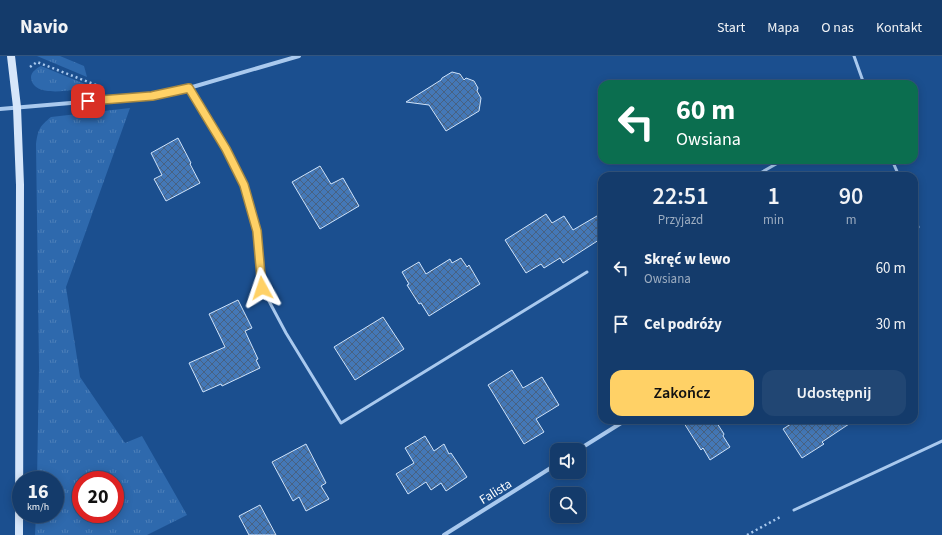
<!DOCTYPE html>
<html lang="pl">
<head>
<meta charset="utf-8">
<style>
	:root { --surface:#143b6b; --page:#214673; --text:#f1f3f6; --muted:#9dadc1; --line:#33557e; --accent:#ffd166 }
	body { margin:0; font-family:"Source Sans 3",sans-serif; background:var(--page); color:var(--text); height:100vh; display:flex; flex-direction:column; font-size:15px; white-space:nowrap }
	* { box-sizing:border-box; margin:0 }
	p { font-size:13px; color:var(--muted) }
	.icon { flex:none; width:22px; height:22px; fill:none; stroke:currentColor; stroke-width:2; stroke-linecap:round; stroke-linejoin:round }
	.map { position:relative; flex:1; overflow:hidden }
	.panel { position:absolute; left:598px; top:116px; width:320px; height:252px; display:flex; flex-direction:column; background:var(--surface); border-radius:12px; box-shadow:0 2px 10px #0003,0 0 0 1px var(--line) }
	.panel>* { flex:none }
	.guide { position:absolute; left:598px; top:24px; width:320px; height:84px; border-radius:12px; box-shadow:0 2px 10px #0003,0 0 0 1px var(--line); background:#0b6e4f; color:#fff; overflow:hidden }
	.tools { position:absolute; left:550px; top:387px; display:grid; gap:8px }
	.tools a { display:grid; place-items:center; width:36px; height:36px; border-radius:8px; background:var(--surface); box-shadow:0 2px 10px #0003,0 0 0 1px var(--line); font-size:20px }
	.speed { position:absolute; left:12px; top:415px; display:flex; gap:8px; font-size:20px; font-weight:700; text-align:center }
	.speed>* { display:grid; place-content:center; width:52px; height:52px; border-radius:50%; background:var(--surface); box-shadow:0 2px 10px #0003,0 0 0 1px var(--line); line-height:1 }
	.speed small { font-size:10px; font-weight:400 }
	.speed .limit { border:6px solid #d22; background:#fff; color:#111 }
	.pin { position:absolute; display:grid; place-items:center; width:34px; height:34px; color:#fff; margin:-17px; border-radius:8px; box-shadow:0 2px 6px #0006 }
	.me { position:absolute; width:44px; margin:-22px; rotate:355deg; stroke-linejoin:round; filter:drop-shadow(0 0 3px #0008) }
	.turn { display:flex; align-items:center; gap:14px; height:84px; padding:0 12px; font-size:18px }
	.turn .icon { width:52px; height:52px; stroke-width:2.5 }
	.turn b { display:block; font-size:28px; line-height:34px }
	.eta { display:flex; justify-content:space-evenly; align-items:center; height:68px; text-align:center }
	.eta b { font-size:24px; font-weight:600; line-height:28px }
	.button { display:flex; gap:8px; margin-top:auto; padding:8px 12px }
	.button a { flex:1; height:46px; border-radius:12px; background:var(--accent); color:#111; font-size:16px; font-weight:600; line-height:46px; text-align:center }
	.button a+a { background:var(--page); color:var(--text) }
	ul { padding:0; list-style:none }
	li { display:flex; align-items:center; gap:12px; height:56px; padding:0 12px }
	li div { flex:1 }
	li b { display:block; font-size:15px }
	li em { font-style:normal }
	header { display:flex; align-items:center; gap:24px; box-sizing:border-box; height:56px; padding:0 20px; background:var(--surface); border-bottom:1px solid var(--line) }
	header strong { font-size:19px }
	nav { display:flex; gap:22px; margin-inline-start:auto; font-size:14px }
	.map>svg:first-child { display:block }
</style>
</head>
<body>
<header>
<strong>Navio</strong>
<nav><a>Start</a><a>Mapa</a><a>O nas</a><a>Kontakt</a></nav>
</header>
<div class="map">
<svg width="942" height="479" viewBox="0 0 942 479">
	<defs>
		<pattern id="grass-tufts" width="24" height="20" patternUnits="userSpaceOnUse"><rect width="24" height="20" fill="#2e69ad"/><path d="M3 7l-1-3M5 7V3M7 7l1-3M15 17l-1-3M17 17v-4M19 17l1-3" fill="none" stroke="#4d80b9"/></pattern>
		<pattern id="building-cross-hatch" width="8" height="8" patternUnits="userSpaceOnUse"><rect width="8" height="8" fill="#4478b7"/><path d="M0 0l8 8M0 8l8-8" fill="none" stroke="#486282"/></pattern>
	</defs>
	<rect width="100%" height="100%" fill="#1b4f8f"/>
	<g fill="url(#grass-tufts)" fill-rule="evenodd">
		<path d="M37 0H60L84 10 87 21Z"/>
		<path d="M41 10 90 30V31C77 33 32 44 31 21 31 16 37 12 41 10Z"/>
		<path d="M130 52 66 231 80 321 125 387 142 380 187 459 147 479H35L36 458H55V424H37L39 311 36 88C38 73 40 70 51 61ZM81 424H115V458H81Z"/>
	</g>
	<g fill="url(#building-cross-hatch)" stroke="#cfe3fa">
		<path d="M452 16 460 18 464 24 466 22 474 25 478 32 477 35 481 42 479 55 446 75 429 49 406 46 441 24 442 22Z"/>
		<path d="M178 82 191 107 190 108 200 127 166 145 154 123 162 119 151 97Z"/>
		<path d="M320 110 331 128 343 122 359 150 320 173 292 126Z"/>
		<path d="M602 157V182L563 207 560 202 544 212 541 208 526 217 505 184 546 158 552 167 564 160 573 174Z"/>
		<path d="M461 202 467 211 469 209 480 228 429 260 421 247 419 248 407 229 409 228 402 216 419 206 426 218 450 203 452 207Z"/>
		<path d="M238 244 252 272 245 275 258 303 256 304 260 312 222 330 221 328 203 336 189 307 225 291 209 258Z"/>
		<path d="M383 261 404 293 355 324 334 291Z"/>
		<path d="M512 314 523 332 542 321 559 349 536 363 544 376 524 388 488 329Z"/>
		<path d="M682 364H715L724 378 723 380 730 391 710 404 703 392 701 394Z"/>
		<path d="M797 364H855L822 386 824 388 802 402 783 373Z"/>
		<path d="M425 380 434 395 444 388 449 398 451 397 467 421 446 435 441 427 431 434 426 426 408 438 396 418 414 407 405 392Z"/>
		<path d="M306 388 326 427 321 430 329 443 306 455 299 441 293 445 272 406Z"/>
		<path d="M260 449 276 479H249L239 460Z"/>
	</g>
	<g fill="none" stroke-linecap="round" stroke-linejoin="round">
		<g stroke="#a9c9ee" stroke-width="2.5" stroke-dasharray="2 3" stroke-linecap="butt">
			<path d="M30 11 37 6 96 29"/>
			<path d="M747 479 782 460"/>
		</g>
		<g stroke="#a9c9ee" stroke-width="3">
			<path d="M854 0 864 28"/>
			<path d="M189 32 226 93 245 129 257 175 262 232 286 277 341 367 587 216"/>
			<path d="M892 104 899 120"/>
			<path d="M755 120 783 104"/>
			<path d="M914 160 918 171 914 179"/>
			<path d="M794 454 942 385"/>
		</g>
		<g stroke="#a9c9ee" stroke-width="4">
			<path d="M0 53 153 40 189 32 299 0"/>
			<path d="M578 394 626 364"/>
			<path d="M444 479 557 408"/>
		</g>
		<path stroke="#d6e6fa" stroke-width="8" d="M11 0 17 51 20 129 19 479"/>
	</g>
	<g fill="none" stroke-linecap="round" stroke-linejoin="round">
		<defs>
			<path id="route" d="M88 45 152 40 189 32 226 93 244 129 257 175 262 232"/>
		</defs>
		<use href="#route" stroke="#a68842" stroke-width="10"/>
		<use href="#route" stroke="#ffd166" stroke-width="7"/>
	</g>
	<g text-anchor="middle" stroke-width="3.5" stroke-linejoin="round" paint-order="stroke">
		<g font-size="13" fill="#fff" stroke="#1b4f8f">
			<text transform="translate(495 435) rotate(-32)" y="5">Falista</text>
		</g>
	</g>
</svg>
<div class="tools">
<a><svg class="icon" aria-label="sound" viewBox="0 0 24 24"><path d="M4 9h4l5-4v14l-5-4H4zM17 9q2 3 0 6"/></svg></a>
<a><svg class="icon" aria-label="search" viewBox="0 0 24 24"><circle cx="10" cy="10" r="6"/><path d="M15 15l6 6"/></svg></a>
</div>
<div class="speed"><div>16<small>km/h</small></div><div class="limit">20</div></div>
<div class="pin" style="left:88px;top:45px;background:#d93025"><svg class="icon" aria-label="arrive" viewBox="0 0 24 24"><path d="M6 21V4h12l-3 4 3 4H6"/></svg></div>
<svg class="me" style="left:262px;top:232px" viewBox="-20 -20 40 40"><path d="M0-17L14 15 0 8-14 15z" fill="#ffd166" stroke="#fff" stroke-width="4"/></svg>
<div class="guide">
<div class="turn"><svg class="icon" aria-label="left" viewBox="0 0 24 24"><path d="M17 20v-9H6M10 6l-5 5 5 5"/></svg><div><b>60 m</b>Owsiana</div></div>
</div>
<section class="panel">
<div class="eta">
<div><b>22:51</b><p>Przyjazd</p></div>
<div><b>1</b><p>min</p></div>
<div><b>90</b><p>m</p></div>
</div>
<ul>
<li><svg class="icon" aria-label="left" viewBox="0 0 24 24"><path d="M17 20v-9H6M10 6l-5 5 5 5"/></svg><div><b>Skręć w lewo</b><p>Owsiana</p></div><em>60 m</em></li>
<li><svg class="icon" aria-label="arrive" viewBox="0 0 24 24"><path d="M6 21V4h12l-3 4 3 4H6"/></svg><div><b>Cel podróży</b></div><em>30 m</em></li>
</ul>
<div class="button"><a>Zakończ</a><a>Udostępnij</a></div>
</section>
</div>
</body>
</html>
